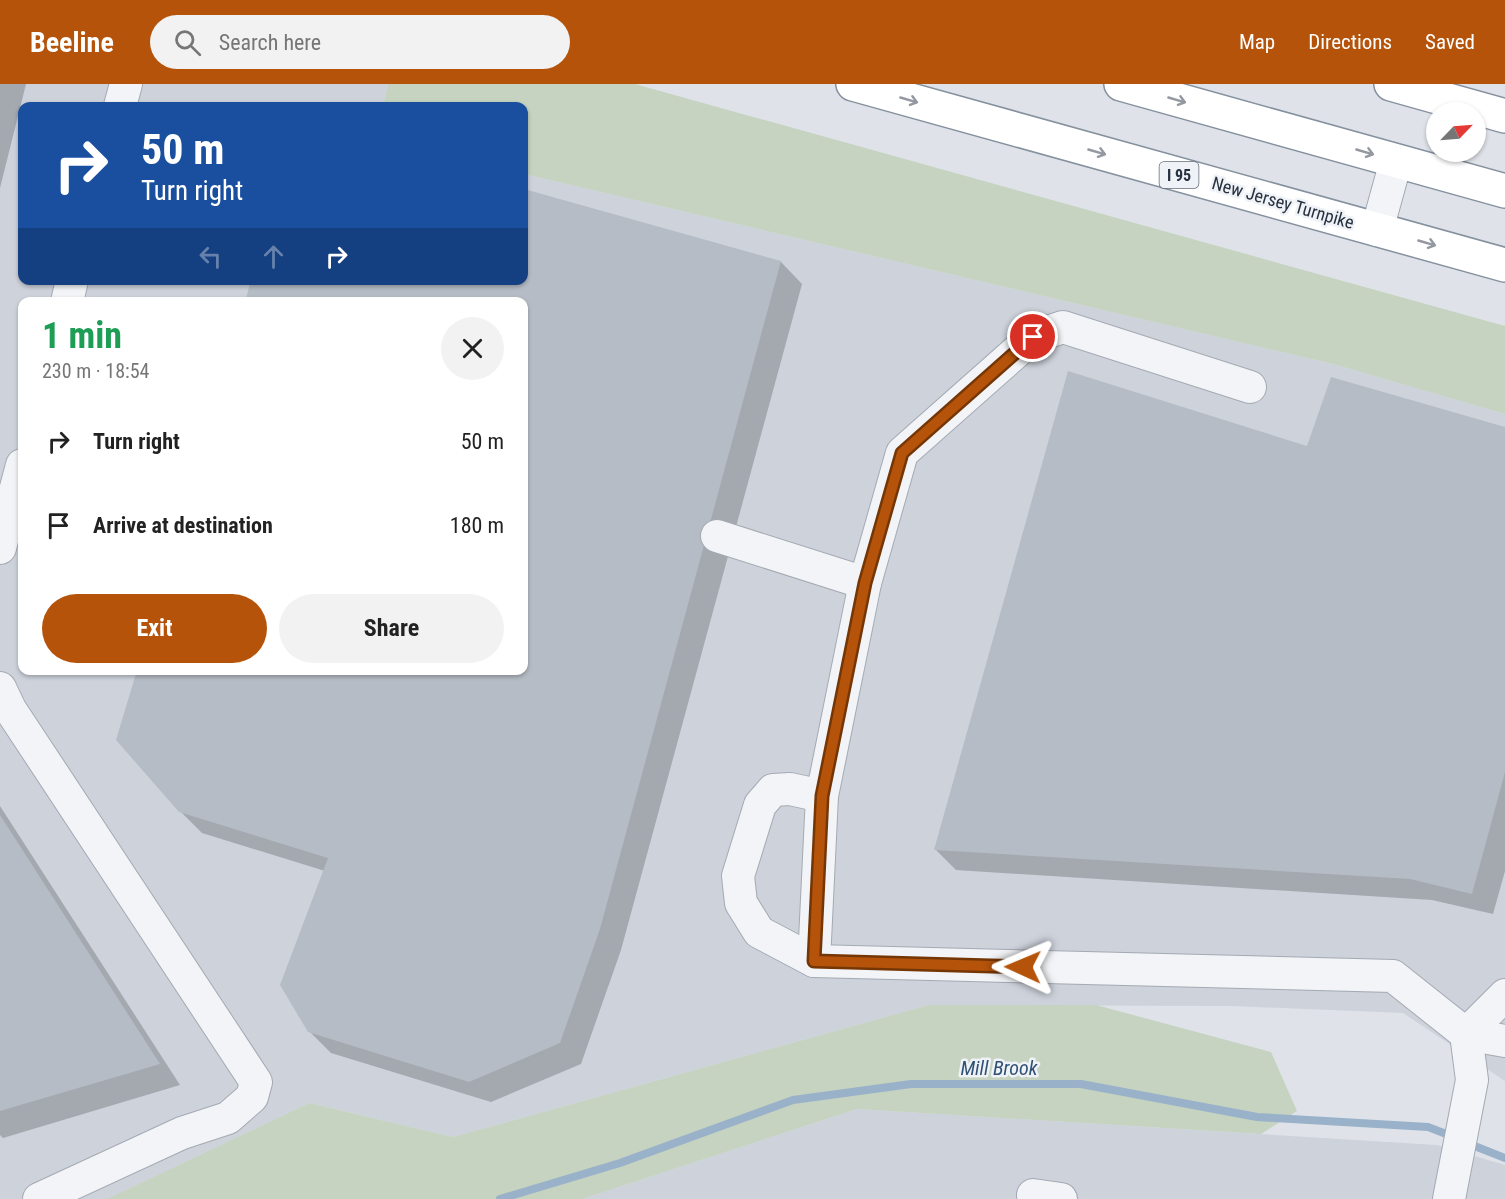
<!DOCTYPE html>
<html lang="en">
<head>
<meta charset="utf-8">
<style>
	:root { --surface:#fff; --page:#f2f2f2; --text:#222; --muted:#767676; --accent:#b45309 }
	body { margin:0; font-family:"Roboto Condensed",sans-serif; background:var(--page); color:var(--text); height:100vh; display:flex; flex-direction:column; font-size:22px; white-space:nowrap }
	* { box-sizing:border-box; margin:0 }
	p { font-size:20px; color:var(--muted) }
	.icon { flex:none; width:33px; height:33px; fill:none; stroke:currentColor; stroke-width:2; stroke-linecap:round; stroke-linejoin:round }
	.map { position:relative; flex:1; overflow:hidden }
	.details { position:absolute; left:18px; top:213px; width:510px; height:378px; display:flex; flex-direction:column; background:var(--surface); border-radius:12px; box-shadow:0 2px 4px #0004 }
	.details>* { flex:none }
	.hud { position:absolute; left:18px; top:18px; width:510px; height:183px; border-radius:12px; box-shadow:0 2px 4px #0004; background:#1a4fa0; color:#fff; overflow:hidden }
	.needle { width:39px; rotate:65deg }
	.buttons { position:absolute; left:1426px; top:18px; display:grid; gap:12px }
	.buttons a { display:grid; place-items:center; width:60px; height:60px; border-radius:50%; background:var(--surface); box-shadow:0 2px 4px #0004; font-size:30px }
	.pin { position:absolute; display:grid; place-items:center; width:51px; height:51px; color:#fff; margin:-26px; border:3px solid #fff; border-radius:50%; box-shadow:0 2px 6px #0007 }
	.me { position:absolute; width:66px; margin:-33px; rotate:271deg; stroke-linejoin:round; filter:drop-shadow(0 0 4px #0008) }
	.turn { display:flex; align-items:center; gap:21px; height:126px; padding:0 24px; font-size:27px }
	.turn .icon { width:78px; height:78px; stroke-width:2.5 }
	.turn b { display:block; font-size:42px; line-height:51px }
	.lanes { display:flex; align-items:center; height:57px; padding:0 24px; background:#0003; justify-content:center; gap:30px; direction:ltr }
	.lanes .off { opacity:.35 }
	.round { display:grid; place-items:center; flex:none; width:63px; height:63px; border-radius:32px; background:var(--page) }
	.overview { display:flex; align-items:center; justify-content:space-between; height:102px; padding:0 24px }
	h1 { font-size:36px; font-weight:700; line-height:45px; color:#1e9e55 }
	.action { display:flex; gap:12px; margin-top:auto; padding:12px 24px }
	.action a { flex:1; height:69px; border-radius:36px; background:var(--accent); color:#fff; font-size:24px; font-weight:700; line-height:69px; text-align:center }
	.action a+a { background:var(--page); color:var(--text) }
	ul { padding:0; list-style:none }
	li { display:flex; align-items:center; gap:18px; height:84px; padding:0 24px }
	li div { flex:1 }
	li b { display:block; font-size:22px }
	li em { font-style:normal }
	header { display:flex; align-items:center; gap:36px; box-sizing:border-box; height:84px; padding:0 30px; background:var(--accent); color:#fff }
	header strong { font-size:28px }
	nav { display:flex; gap:33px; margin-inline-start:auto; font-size:21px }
	.search { width:420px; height:54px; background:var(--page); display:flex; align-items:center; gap:15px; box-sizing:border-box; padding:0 21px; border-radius:33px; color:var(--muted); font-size:22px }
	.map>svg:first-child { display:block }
</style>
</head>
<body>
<header>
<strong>Beeline</strong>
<div class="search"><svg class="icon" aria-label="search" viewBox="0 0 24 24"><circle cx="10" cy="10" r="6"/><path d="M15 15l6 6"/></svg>Search here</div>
<nav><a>Map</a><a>Directions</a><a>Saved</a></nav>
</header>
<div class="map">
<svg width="1505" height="1115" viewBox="0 0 1505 1115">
	<rect width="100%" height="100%" fill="#dfe3e9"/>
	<g fill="#cdd2db" fill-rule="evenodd">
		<path d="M0 0H388L383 22H22V196H524V90L1333 280 1505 330V997L1403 929 1231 922 929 921 453 1053 309 1019 107 1115H0ZM22 218H524V586H22Z"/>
		<path d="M857 1025 1437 1061 1505 1081V1115H582Z"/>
	</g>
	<g fill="#c5d3c0">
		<path d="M388 0H635L1505 242V330L1333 280 524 90V22H383Z"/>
		<path d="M929 921H1096L1271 968 1297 1027 1261 1050 857 1025 582 1115H107L309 1019 453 1053Z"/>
	</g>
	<g fill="#0003">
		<path d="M0 0H26L0 104Z"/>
		<path d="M524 107 781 178 802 200 621 866 581 980 491 1018 331 969 309 947 325 787 202 749 180 727 524 586Z"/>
		<path d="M1505 345V787L1493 830 1432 816 956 786 935 765 1308 364Z"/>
		<path d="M0 722 180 1001 3 1054 0 1051Z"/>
	</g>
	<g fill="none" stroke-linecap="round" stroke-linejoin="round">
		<g stroke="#99b2c9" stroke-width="8">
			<path d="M1467 1059 1505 1074"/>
			<path d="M500 1115 620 1079 793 1016 911 1000H1081L1257 1033 1428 1043 1454 1053"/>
		</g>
	</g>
	<g fill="#b6bcc5">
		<path d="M524 105 781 177 600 845 560 959 469 998 308 948 280 901 328 774 179 728 116 656 137 586H524V218H245L251 196H524Z"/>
		<path d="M1068 287 1307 362 1331 293 1505 343V688L1472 810 1410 795 934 766Z"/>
		<path d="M0 731 160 980 0 1027Z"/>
	</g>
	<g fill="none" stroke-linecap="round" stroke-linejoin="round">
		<defs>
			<g id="minor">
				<path d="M120 22 126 0"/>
				<path d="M1377 146 1396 77"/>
				<path d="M67 218 72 196"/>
				<path d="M1250 303 1063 243 1033 253 902 369 865 499 822 712 814 877 1393 892 1466 950 1472 996 1449 1115"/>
				<path d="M717 452 865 499"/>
				<path d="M0 464 22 381"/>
				<path d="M0 604 10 625 256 998 252 1013 228 1034 182 1049 39 1115"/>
				<path d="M814 877 759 848 741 819 738 792 760 721 773 706 790 705 822 712"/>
				<path d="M1466 950 1505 911"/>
				<path d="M1466 950 1505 957"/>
				<path d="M1033 1111 1061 1115"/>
			</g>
			<g id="highway">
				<path d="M853 0 1505 181"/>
				<path d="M1121 0 1505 107"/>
				<path d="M1391 0 1505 32"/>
			</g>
		</defs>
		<use href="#minor" stroke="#a4aab3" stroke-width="34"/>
		<use href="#highway" stroke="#86919f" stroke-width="36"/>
		<use href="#minor" stroke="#f2f4f7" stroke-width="32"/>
		<use href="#highway" stroke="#fff" stroke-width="33"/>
	</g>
	<defs><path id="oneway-shaft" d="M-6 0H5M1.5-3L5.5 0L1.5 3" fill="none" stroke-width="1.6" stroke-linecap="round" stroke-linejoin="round" transform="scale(1.5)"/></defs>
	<g stroke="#9498a0">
		<use href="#oneway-shaft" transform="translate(909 16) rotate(16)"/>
		<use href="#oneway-shaft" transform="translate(1177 16) rotate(16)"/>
		<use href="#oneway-shaft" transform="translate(1097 68) rotate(16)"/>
		<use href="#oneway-shaft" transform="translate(1365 68) rotate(16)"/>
		<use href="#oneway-shaft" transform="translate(1427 159) rotate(16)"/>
	</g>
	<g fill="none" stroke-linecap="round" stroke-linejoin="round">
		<defs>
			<path id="route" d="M1023 883 814 877 822 712 865 499 902 369 1033 253"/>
		</defs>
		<use href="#route" stroke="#753606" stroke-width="15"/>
		<use href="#route" stroke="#b45309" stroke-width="10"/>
	</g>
	<g text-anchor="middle" stroke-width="5" stroke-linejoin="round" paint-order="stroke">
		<rect fill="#eff2f6" stroke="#646b77" stroke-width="1.5" x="1159.5" y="78" width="39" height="26" rx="4.5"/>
		<g font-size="16" font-weight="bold" fill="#283140">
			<text x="1179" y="97">I 95</text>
		</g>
		<g font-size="18" fill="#283140" stroke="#eff2f6">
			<text transform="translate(1283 119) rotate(16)" y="6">New Jersey Turnpike</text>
		</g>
		<g font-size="20" font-style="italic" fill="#315174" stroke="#eff2f6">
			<text x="999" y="991">Mill Brook</text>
		</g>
	</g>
</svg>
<div class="buttons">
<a><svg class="needle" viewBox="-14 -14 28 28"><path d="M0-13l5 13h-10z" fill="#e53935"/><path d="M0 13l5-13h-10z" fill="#767676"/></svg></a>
</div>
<div class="pin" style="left:1033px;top:253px;background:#d93025"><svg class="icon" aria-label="arrive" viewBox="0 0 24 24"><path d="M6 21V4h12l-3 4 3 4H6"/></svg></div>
<svg class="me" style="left:1023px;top:883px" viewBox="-20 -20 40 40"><path d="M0-17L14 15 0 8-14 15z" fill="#b45309" stroke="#fff" stroke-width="4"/></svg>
<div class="hud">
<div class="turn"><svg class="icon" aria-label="right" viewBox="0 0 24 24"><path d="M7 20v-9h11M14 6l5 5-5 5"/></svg><div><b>50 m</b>Turn right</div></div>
<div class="lanes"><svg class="icon off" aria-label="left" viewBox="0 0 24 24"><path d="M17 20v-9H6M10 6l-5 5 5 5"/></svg><svg class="icon off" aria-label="ahead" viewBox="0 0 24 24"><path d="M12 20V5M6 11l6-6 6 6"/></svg><svg class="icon" aria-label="right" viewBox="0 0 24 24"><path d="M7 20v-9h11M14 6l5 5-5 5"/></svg></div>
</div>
<section class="details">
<div class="overview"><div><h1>1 min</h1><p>230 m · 18:54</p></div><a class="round"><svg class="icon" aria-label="close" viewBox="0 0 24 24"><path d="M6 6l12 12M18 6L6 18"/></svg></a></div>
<ul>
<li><svg class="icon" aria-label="right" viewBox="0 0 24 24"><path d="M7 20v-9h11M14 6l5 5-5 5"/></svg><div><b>Turn right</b></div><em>50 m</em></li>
<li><svg class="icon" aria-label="arrive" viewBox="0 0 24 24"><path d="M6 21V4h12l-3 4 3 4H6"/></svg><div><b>Arrive at destination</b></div><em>180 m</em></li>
</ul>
<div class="action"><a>Exit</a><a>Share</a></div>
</section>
</div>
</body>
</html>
